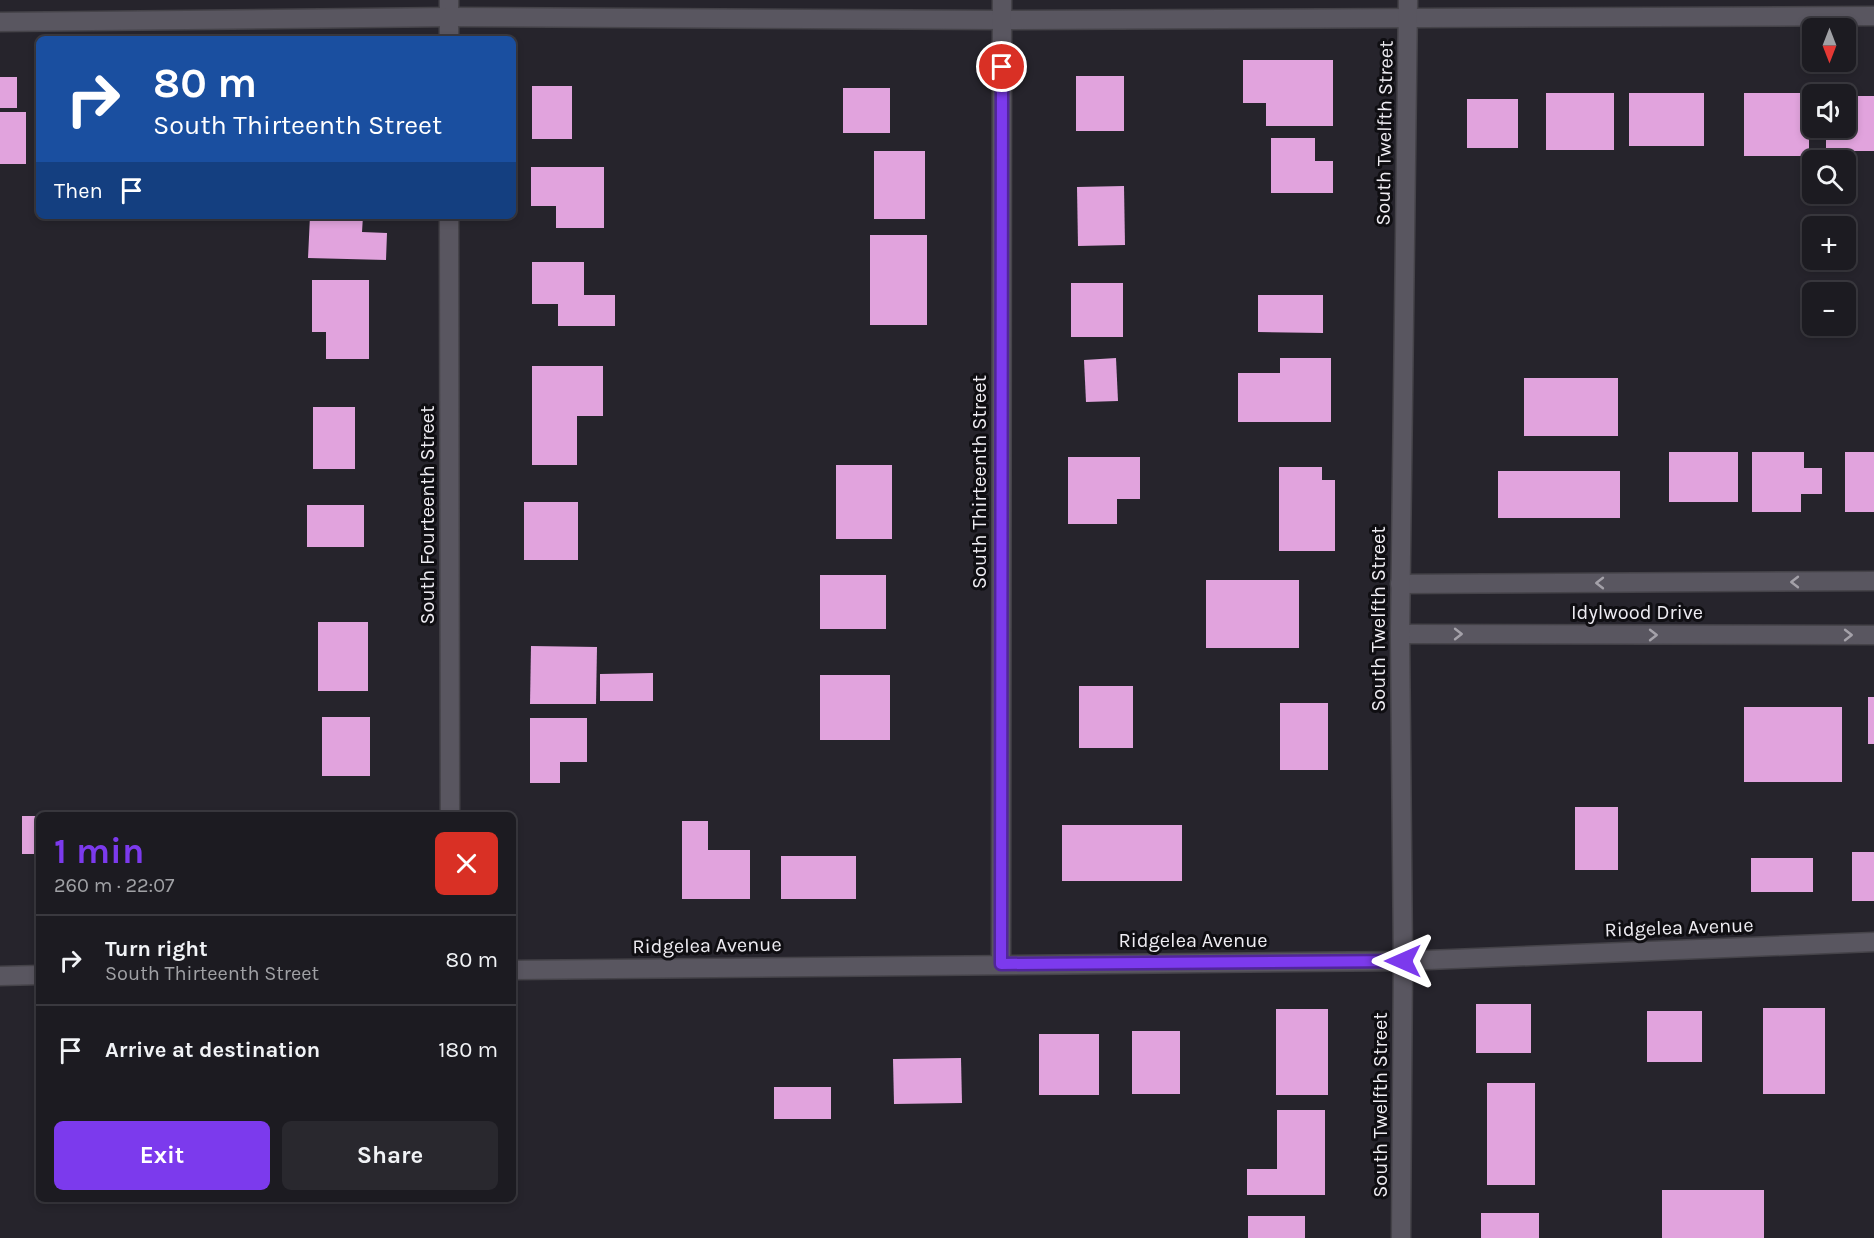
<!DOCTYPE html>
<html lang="en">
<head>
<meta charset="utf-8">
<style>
	:root { --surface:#1c1b21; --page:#29282e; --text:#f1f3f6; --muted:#a0a1a5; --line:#3a393f; --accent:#7c3aed }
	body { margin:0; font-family:Karla,sans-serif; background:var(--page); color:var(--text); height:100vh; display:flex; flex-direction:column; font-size:22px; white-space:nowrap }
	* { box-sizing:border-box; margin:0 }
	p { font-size:20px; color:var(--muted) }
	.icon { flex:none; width:33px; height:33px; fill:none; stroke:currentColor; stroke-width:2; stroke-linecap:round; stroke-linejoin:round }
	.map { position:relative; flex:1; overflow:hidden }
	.drawer { position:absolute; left:36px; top:812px; width:480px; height:390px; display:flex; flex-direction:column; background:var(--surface); border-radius:9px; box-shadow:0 3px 9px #0003,0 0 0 2px var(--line) }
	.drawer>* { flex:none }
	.top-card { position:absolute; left:36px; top:36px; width:480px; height:183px; border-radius:9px; box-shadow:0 3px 9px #0003,0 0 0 2px var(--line); background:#1a4fa0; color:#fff; overflow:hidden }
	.needle { width:39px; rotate:180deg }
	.controls { position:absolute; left:1802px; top:18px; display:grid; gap:12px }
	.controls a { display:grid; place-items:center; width:54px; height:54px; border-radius:9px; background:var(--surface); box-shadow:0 3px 9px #0003,0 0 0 2px var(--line); font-size:30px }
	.pin { position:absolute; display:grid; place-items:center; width:51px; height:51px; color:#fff; margin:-26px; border:3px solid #fff; border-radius:50%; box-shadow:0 2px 6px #0007 }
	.me { position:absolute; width:66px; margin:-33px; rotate:270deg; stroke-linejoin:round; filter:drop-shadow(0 0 4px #0008) }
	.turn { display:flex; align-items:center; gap:21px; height:126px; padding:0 18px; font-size:27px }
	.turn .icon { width:78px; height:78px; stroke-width:2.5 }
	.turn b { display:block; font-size:42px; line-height:51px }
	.then { display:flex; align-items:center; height:57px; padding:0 18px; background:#0003; gap:12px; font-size:22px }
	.round { display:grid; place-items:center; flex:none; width:63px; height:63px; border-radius:9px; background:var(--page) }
	.head { display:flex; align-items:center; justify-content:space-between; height:102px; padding:0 18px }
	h1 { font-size:36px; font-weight:700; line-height:45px; color:var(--accent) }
	.button { display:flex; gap:12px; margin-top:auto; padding:12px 18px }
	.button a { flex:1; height:69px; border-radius:9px; background:var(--accent); color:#fff; font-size:24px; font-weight:700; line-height:69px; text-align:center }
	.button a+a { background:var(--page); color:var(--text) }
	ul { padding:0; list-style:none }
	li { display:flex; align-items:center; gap:18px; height:90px; padding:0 18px; border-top:2px solid var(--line) }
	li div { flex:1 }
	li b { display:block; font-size:22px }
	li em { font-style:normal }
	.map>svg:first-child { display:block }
</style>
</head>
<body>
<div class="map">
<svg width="1874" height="1238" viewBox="0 0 1874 1238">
	<rect width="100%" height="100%" fill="#26242c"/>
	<g fill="#e1a3dd">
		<path d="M1243 60H1333V126H1266V103H1243Z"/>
		<rect x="1076" y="76" width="48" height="55"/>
		<rect x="0" y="77" width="17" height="31"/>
		<rect x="532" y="86" width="40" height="53"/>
		<rect x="843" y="88" width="47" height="45"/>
		<rect x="1546" y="93" width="68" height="57"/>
		<rect x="1629" y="93" width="75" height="53"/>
		<rect x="1744" y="93" width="65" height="63"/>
		<path d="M1845 96H1874V151H1826V128H1845Z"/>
		<rect x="1467" y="99" width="51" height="49"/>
		<rect x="0" y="112" width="26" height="52"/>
		<path d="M1271 138H1315V161H1333V193H1271Z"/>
		<rect x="874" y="151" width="51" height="68"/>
		<path d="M531 167H604V228H556V206H531Z"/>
		<path d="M1124 186 1125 245 1078 246 1077 187Z"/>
		<path d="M310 216H363L362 232 387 233 386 260 308 258Z"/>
		<rect x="870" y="235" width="57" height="90"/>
		<path d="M532 262H584V295H615V326H558V304H532Z"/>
		<path d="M312 280H369V359H326V332H312Z"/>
		<rect x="1071" y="283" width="52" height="54"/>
		<path d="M1258 295H1323V333L1258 332Z"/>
		<path d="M1116 358 1118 401 1086 402 1084 360Z"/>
		<path d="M1280 358H1331V422H1238V373H1280Z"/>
		<path d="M532 366H603V416H577V465H532Z"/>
		<rect x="1524" y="378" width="94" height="58"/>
		<rect x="313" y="407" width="42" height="62"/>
		<rect x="1669" y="452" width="69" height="50"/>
		<path d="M1752 452H1804V468H1822V494H1801V512H1752Z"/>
		<rect x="1845" y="452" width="29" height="60"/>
		<path d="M1068 457H1140V499H1117V524H1068Z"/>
		<rect x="836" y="465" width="56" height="74"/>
		<path d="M1279 467H1322V480H1335V551H1279Z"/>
		<rect x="1498" y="471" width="122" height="47"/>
		<rect x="524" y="502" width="54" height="58"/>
		<rect x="307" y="505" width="57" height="42"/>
		<rect x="820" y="575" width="66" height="54"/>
		<rect x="1206" y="580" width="93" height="68"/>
		<rect x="318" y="622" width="50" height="69"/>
		<path d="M531 646 597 647 596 704H530Z"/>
		<path d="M653 673V701H600V674Z"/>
		<rect x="820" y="675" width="70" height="65"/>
		<rect x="1079" y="686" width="54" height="62"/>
		<rect x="1868" y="697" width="6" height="47"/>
		<rect x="1280" y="703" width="48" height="67"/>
		<rect x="1744" y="707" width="98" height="75"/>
		<rect x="322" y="717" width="48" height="59"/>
		<path d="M530 718H587V762H560V783H530Z"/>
		<rect x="1575" y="807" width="43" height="63"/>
		<rect x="22" y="816" width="17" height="38"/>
		<path d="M682 821H708V850H750V899H682Z"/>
		<rect x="1062" y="825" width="120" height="56"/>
		<rect x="1852" y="852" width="22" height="49"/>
		<rect x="781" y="856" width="75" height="43"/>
		<rect x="1751" y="858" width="62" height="34"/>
		<rect x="1476" y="1004" width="55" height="49"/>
		<rect x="1763" y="1008" width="62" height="86"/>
		<rect x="1276" y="1009" width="52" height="86"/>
		<rect x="1647" y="1011" width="55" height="51"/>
		<rect x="1132" y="1031" width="48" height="63"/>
		<rect x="1039" y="1034" width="60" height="61"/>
		<path d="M961 1058 962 1103 894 1104 893 1059Z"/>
		<rect x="1487" y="1083" width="48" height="102"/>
		<rect x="774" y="1087" width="57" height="32"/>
		<path d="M1277 1110H1325V1195H1247V1169H1277Z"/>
		<rect x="1662" y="1190" width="102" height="48"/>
		<rect x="1481" y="1213" width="58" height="25"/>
		<rect x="1248" y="1216" width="57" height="22"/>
	</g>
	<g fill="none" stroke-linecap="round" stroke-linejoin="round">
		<defs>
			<g id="street">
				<path d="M449 0V39"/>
				<path d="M0 22 449 17 1002 20 1874 16"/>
				<path d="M449 216 450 814"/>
				<path d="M1400 584 1874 581"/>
				<path d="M1400 634 1874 635"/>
				<path d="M1001 964 1002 0"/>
				<path d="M513 970 1403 961 1874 942"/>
				<path d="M0 976 39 975"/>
				<path d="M1401 1238 1403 961 1400 634 1408 0"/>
			</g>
		</defs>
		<use href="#street" stroke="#454349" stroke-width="21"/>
		<use href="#street" stroke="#595660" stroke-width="18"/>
	</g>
	<defs><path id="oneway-chevron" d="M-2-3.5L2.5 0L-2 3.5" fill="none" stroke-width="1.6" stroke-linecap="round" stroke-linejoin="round" transform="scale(1.5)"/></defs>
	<g stroke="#a4a1a9">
		<use href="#oneway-chevron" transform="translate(1795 582) rotate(180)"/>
		<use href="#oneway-chevron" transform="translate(1600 583) rotate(180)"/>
		<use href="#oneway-chevron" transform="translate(1458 634)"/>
		<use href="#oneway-chevron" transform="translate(1653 635)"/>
		<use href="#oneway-chevron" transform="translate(1848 635)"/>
	</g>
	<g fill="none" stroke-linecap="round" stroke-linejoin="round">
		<defs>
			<path id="route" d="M1002 67 1001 964 1403 961"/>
		</defs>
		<use href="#route" stroke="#51269a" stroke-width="15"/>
		<use href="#route" stroke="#7c3aed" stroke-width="10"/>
	</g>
	<g text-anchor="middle" stroke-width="6" stroke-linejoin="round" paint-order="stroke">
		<g font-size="20" fill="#eeecf2" stroke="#0f0e12">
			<text transform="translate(1384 133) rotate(-89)" y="7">South Twelfth Street</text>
			<text transform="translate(979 482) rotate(-90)" y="7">South Thirteenth Street</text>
			<text transform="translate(427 515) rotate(-90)" y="7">South Fourteenth Street</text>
			<text x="1637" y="619">Idylwood Drive</text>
			<text transform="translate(1378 619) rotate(-90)" y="7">South Twelfth Street</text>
			<text transform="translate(1679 927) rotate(-2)" y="7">Ridgelea Avenue</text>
			<text x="1193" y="947">Ridgelea Avenue</text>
			<text transform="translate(707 945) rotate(-1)" y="7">Ridgelea Avenue</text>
			<text transform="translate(1380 1105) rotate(-90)" y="7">South Twelfth Street</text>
		</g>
	</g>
</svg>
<div class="controls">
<a><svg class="needle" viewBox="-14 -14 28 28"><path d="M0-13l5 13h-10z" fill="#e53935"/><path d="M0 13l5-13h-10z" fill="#a0a1a5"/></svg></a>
<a><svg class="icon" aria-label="sound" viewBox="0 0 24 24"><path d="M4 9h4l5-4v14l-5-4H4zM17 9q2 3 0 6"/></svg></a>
<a><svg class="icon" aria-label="search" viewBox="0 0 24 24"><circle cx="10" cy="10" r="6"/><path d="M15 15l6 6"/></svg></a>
<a>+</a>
<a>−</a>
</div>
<div class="pin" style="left:1002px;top:67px;background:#d93025"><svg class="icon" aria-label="arrive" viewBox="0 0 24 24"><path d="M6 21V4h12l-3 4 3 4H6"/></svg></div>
<svg class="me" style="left:1403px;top:961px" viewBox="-20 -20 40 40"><path d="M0-17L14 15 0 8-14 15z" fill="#7c3aed" stroke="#fff" stroke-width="4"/></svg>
<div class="top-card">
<div class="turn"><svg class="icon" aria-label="right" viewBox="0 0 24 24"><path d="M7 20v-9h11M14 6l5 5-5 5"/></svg><div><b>80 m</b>South Thirteenth Street</div></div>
<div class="then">Then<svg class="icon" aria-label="arrive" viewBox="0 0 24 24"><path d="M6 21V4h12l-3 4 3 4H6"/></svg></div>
</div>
<section class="drawer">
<div class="head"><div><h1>1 min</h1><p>260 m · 22:07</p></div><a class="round" style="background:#d93025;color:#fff"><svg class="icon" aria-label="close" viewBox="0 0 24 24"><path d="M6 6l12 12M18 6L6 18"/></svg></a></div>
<ul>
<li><svg class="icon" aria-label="right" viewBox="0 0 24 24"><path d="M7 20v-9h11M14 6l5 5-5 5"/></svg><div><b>Turn right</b><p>South Thirteenth Street</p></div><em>80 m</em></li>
<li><svg class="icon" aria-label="arrive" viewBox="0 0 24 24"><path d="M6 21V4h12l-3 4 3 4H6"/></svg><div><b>Arrive at destination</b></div><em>180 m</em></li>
</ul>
<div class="button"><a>Exit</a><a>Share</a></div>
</section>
</div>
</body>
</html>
